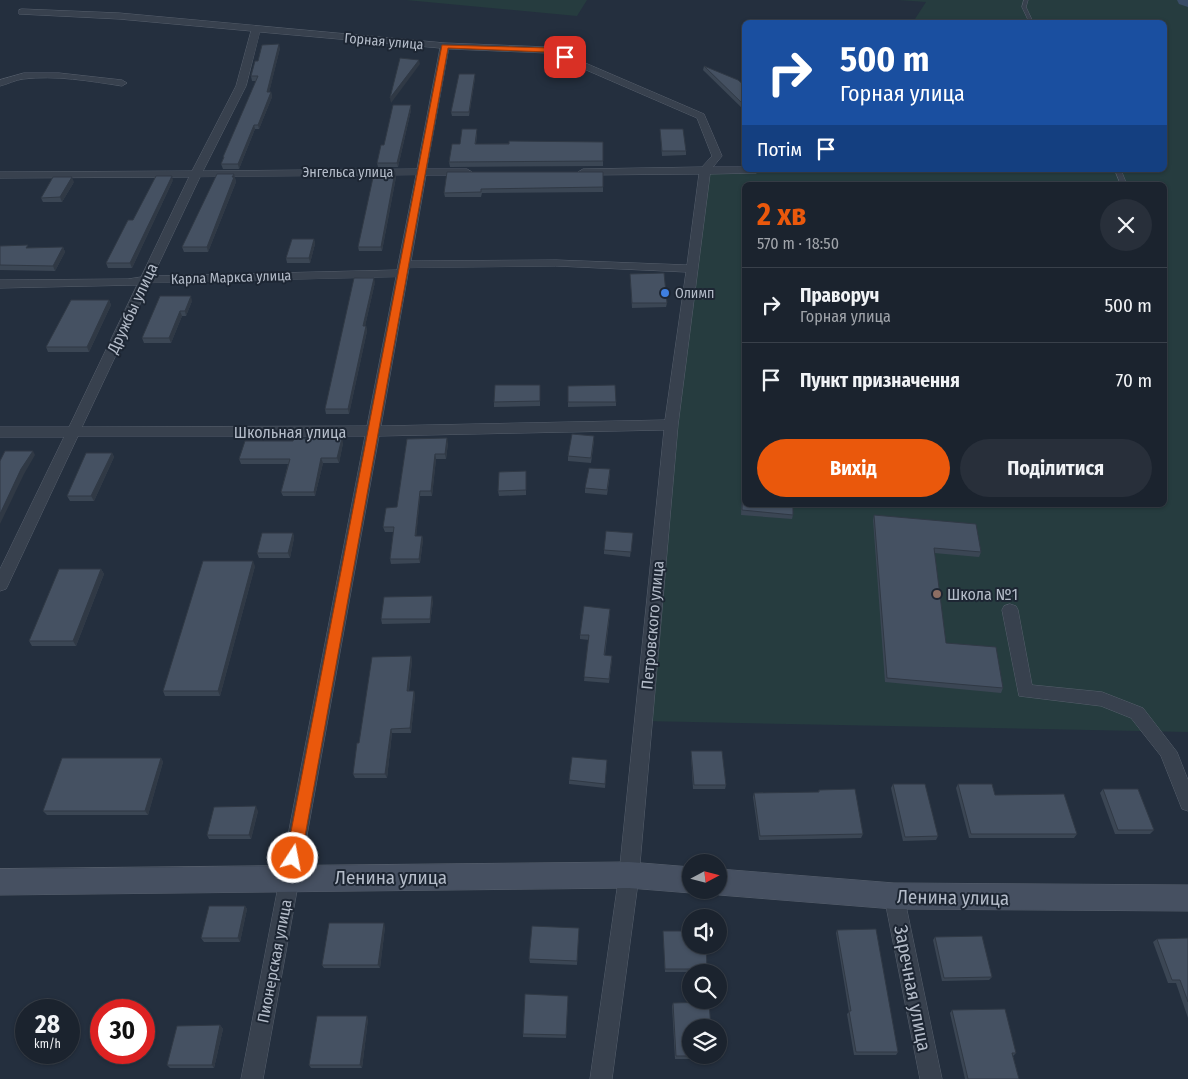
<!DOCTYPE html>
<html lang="uk">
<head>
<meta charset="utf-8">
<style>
	:root { --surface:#1b232e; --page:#282f3a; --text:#f1f3f6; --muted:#a0a4aa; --line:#39404a; --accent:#ea580c }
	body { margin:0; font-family:"Fira Sans Condensed",sans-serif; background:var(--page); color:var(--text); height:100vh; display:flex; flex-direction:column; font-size:19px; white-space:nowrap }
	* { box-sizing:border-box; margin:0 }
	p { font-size:16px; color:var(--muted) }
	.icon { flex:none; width:28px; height:28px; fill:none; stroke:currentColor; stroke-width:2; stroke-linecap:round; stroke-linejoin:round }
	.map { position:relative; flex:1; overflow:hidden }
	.sheet { position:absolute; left:742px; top:182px; width:425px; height:325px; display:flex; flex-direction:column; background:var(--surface); border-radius:8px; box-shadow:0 1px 4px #0004,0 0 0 1px var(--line) }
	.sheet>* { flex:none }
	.top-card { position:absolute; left:742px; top:20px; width:425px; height:152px; border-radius:8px; box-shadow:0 1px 4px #0004,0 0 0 1px var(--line); background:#1a4fa0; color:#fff; overflow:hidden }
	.needle { width:32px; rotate:83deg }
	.buttons { position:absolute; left:682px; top:854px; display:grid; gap:10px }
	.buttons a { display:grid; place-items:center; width:45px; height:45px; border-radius:50%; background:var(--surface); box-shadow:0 1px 4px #0004,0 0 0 1px var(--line); font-size:25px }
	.speed { position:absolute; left:15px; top:999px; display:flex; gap:10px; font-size:25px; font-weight:700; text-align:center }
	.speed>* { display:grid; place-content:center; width:65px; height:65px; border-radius:50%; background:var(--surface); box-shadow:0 1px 4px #0004,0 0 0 1px var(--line); line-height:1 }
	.speed small { font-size:12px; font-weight:400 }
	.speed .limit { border:8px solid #d22; background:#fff; color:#111 }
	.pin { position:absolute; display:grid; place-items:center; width:42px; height:42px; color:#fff; margin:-21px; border-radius:10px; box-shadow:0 2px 8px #0006 }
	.me { position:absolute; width:55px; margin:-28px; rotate:11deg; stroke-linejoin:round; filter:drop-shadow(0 0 4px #0008) }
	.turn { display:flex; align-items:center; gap:18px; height:105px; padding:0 15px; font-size:22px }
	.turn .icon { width:65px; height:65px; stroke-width:2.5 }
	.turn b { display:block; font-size:35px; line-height:42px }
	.then { display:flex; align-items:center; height:48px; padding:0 15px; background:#0003; gap:10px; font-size:19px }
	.round { display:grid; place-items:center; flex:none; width:52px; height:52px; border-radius:26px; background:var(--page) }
	.head { display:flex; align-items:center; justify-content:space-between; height:85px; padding:0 15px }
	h1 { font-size:30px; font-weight:700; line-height:38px; color:var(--accent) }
	.button { display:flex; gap:10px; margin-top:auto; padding:10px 15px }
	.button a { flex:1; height:58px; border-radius:30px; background:var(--accent); color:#fff; font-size:20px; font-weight:700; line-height:58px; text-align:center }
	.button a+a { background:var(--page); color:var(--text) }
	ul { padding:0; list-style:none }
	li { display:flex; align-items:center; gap:15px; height:75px; padding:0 15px; border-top:1px solid var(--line) }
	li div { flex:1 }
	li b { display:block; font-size:19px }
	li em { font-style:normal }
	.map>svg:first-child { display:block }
</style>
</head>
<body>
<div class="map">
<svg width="1188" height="1079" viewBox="0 0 1188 1079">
	<rect width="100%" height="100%" fill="#242f3e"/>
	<g fill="#263c3f" fill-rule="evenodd">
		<path d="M406 0H587L577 16Z"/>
		<path d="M898 0H1188V732L643 721 705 171 1165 170V22H913L926 2ZM745 185H1165V505H745Z"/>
	</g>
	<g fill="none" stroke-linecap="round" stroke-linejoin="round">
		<path fill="#394c67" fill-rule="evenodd" d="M1177 0H1188V7L1179 4Z"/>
		<defs>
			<g id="lane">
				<path d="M1024 0H1028L1026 7 1033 22H1029L1022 7Z"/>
				<path d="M1115 170H1121L1127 185H1121Z"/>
			</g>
			<g id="street">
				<path d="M22 9 119 13 445 43 548 47 704 114 722 156 713 167H745V170H761L756 173 710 174 678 425 639 875 612 1079H590L619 875 664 430 379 436 263 1079H241L365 436H78L8 585 6 589 0 591V569L64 437H0V427H69L137 285 0 288V280L128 279 141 277 189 177 0 178V172L192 171 236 86 251 31 119 19 19 14V10ZM260 32 440 48 417 169 203 171 246 86ZM449 49 547 53 697 118 712 156 702 167 583 169 578 172 583 175 699 174 687 265 556 260 411 261 426 175H467L472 172 467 169H427ZM416 175 397 270 153 276 200 177ZM556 266 686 272 665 420 381 426 409 268ZM396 277 367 426 82 427 150 283Z"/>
				<path d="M24 73H59L122 80 127 83 122 86C90 81 55 75 23 79 15 80 8 84 0 86V80Z"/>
				<path d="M1010 604 1016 606 1018 610 1032 685 1102 692 1143 708 1177 752 1188 780V811L1182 809 1161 756 1131 718 1101 706 1019 696 1002 610 1004 606Z"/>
				<path d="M894 887 901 889 904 896 942 1079H920L884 896 887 889Z"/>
			</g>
			<g id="secondary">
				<path d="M629 862 691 867V890H699L691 893 629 888 0 895V869Z"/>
				<path d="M719 869 894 883 1188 885V911L894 909 719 895 709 890H719Z"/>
			</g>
		</defs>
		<use href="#lane" stroke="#565f6c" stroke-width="1"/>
		<use href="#street" stroke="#565f6c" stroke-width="1"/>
		<use href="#secondary" stroke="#565f6c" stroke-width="1"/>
		<use href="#lane" fill="#38414e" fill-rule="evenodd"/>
		<use href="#street" fill="#38414e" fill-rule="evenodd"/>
		<use href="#secondary" fill="#465061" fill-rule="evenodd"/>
	</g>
	<g fill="#3b4654">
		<path d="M280 48 269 92H271L272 97 259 129H255L239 169H223L221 164 223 159V157L256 81H252L251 76 258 61Z"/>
		<path d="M704 66 745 86V111L703 70Z"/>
		<path d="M475 74V78L469 116H452L451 112Z"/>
		<path d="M411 110 398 167H378L377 163 384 145Z"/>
		<path d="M660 129 686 151V155L662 156Z"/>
		<path d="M477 134 476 144 603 142V166L450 167 449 162 460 144Z"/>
		<path d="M395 172 396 177 382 251H359L358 247Z"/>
		<path d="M603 172V192L482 193 481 197H445L444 193Z"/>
		<path d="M234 174 236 182 208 252H184L182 247Z"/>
		<path d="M173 180 132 268H108L106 263Z"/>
		<path d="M74 182 62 202H43L41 198Z"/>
		<path d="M314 239 315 244 310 263H287L286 258Z"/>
		<path d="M0 246 29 248 63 247 65 252 55 271 0 270Z"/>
		<path d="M630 274 667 303 666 307 632 308Z"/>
		<path d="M375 282 365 326H366L367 331 349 414H326L325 409Z"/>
		<path d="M109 300 111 305 89 352H48L46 347Z"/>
		<path d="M192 301 186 316H182L171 343H144L142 338Z"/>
		<path d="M540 385V406L494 407V402Z"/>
		<path d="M568 386 616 402V406L568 407Z"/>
		<path d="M407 439 448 443 446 459H436L432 496H420L416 536H422L423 540 420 563 391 564 390 559 394 532H385L383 527 397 507Z"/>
		<path d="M594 441 591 463 568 461V456Z"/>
		<path d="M343 443 339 463H323L315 496H283L281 492 288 464H241L239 459Z"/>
		<path d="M744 446 793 515 792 519 741 515Z"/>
		<path d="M112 453 114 457 94 501H70L67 496Z"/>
		<path d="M526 471V495L499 496 498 491Z"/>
		<path d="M610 474 607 495 585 493V488Z"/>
		<path d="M874 515 981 552 979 557 934 553 946 643 1003 688 1001 693 885 682 873 520Z"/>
		<path d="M293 533 294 538 290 558H259L257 553Z"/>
		<path d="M633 533 630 557 604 554V550Z"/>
		<path d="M255 566 220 696H165L163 691Z"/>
		<path d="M101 569 104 574 76 646H32L29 641Z"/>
		<path d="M433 601 430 623 382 624 381 619Z"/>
		<path d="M610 613 605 655 612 660 609 683 584 681 589 640 580 639V635Z"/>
		<path d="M411 656 412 661 409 691H414L415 696 411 733H392L387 778H355L353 774 359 743Z"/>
		<path d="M691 751 726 785 725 789H693L691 755Z"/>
		<path d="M161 758 163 762 148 815H47L43 811Z"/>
		<path d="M607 764 605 788 569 784V780Z"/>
		<path d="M893 784 938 836 936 840 903 841 891 788Z"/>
		<path d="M958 784 995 795 1077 834 1074 838H969L956 788Z"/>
		<path d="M1103 789 1154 830 1150 834H1115L1100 793Z"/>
		<path d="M819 790 863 834 861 838 759 840 753 797 754 793 818 792Z"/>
		<path d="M258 811 251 839H209L207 835Z"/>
		<path d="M245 906 247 909 240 942H204L201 938Z"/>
		<path d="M385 927 380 968H324L322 965Z"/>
		<path d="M579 928 577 965 530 963 529 959Z"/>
		<path d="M837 930 898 1052 896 1055H854L847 1014 849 1012 836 933Z"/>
		<path d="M663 931 707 969V972H665Z"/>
		<path d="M935 937 992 977 989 980 942 981 933 940Z"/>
		<path d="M1188 938V1018L1176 983H1168L1153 942 1157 939Z"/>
		<path d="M568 999 566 1038 523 1037V1034Z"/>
		<path d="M673 1003 713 1055 712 1059H675L672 1006Z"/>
		<path d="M952 1010 1016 1053 1013 1056 1019 1079H965L950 1013Z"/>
		<path d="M368 1019 362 1068H311L309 1065Z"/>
		<path d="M220 1025 223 1029 214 1068H170L167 1065Z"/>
	</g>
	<g fill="#303945">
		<path d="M279 44 280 48 268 97 267 92Z"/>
		<path d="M419 60 420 64 391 103 390 98Z"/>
		<path d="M475 74V78L469 116V112Z"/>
		<path d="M271 92 272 97 259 129 258 125Z"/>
		<path d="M411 105V110L398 167 397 163Z"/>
		<path d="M254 125 255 129 239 169 238 164Z"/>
		<path d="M395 172 396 177 382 251 381 247Z"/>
		<path d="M234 174 236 182 208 252 207 247Z"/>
		<path d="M172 176 173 180 132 268 130 263Z"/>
		<path d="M72 177 74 182 62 202 60 197Z"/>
		<path d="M314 239 315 244 310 263 309 258Z"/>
		<path d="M63 247 65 252 55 271 53 266Z"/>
		<path d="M374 278 375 282 364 331 363 326Z"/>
		<path d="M191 296 192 301 186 316 185 311Z"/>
		<path d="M109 300 111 305 89 352 87 347Z"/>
		<path d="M180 311 182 316 171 343 169 338Z"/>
		<path d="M366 326 367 331 349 414 348 409Z"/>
		<path d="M342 438 343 443 339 463 337 458Z"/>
		<path d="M447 438 448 443 446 459 445 454Z"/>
		<path d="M33 451 35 455 24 474 0 524V514L21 469Z"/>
		<path d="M112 453 114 457 94 501 91 496Z"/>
		<path d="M435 454 436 459 432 496 431 491Z"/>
		<path d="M321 458 323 463 315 496 314 492Z"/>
		<path d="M420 491V496L416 540 415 536Z"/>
		<path d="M293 533 294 538 290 558 288 553Z"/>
		<path d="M422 536 423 540 420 563 419 559Z"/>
		<path d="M253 561 255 566 220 696 218 691Z"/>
		<path d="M101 569 104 574 76 646 73 641Z"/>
		<path d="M432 596 433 601 430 623V619Z"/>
		<path d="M411 656 412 661 408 696 407 691Z"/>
		<path d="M414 691 415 696 411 733 410 728Z"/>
		<path d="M391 729 392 733 387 778 385 774Z"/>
		<path d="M161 758 163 762 148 815 145 811Z"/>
		<path d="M256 806 258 811 251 839 249 835Z"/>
		<path d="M245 906 247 909 240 942 238 938Z"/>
		<path d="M384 923 385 927 380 968 378 965Z"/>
		<path d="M367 1016 368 1019 362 1068 360 1065Z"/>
		<path d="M220 1025 223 1029 214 1068 212 1065Z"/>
	</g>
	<g fill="#455162" stroke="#303945">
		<path d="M279 44 267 92H271L258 125H254L238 164H221L224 157H223L258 76H251L255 61H258L262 45Z"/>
		<path d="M400 58 419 60 390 98Z"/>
		<path d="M704 66 738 80 745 86V106Z"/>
		<path d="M459 74H475L469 112H451Z"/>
		<path d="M393 105H411L397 163H377L381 145H384Z"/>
		<path d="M462 129H477L475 144H509V141L603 142V161L449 162 452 144H460Z"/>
		<path d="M660 129H683L686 151H662Z"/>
		<path d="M395 172 381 247H358L374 173Z"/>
		<path d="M447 172H603V187L481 189V192L444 193Z"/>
		<path d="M217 174H234L232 177H234L207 247H182Z"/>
		<path d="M156 176H172L130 263H106L128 220H133Z"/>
		<path d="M53 177H72L60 197 41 198Z"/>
		<path d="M292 239H314L309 258H286Z"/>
		<path d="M28 245 26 248 63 247 53 266 0 265V246Z"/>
		<path d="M664 273 667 303H632L630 274Z"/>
		<path d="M354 278H374L363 326H366L348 409H325Z"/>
		<path d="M160 296H191L185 311H180L169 338H142Z"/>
		<path d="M71 300H109L87 347H46Z"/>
		<path d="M495 385H540V401L494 402Z"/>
		<path d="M615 385 616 402H568V386Z"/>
		<path d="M572 434 594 436 591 458 568 456Z"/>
		<path d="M342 438 337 458H321L314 492H281L290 459H239L245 441H293L294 439Z"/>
		<path d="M447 438 445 454H435L431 491H420L415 536H422L419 559H390L394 527H383L386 508 397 507 407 439Z"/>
		<path d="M744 446H745V505H793V515L742 510Z"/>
		<path d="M5 451H33L21 469 0 514V461Z"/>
		<path d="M86 453H112L91 496H67Z"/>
		<path d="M589 468 610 469 607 490 585 488Z"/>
		<path d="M526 471V490L498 491 499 472Z"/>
		<path d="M874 515 976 524 981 552 934 548 946 643 996 647 1003 688 887 678Z"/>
		<path d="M606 531 633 533 631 552 604 550Z"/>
		<path d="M262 533H293L288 553H257Z"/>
		<path d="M203 561H253L218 691H163Z"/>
		<path d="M59 569H101L73 641H29Z"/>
		<path d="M432 596 430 619H381L384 597Z"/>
		<path d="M584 606 610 609 604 655 612 656 609 679 584 677 589 635H580Z"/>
		<path d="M411 656 407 691H414L410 728 391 729 385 774H353L357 743H359L372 657Z"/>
		<path d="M691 751H722L726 785H694Z"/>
		<path d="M572 757 607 760 605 784 569 780Z"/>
		<path d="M62 758H161L145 811H43Z"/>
		<path d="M893 784H925L938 836 905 837Z"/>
		<path d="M958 784H992L995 795 1064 794 1077 834H971Z"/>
		<path d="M855 789 863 834 760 836 754 793 819 792V790Z"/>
		<path d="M1103 789H1138L1154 830H1118Z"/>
		<path d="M256 806 249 835H207L214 807Z"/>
		<path d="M209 906H245L238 938H201Z"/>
		<path d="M329 923H384L378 965H322Z"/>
		<path d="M532 926 579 928 577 961 529 959Z"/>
		<path d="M876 929 898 1052H856L849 1011H851L837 930Z"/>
		<path d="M663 931H691V945H706L707 969H665Z"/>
		<path d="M982 936 992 977 944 978 935 937Z"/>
		<path d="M1188 938V1002L1180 980H1172L1157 939Z"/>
		<path d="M525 994 568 996 566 1035 523 1034Z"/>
		<path d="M709 1002 711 1028H691V1055H713V1056H676L673 1003Z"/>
		<path d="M1005 1009 1016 1053H1012L1019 1079H968L952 1010Z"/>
		<path d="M317 1016H367L360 1065H309Z"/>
		<path d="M220 1025 212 1065H167L177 1026Z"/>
	</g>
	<path fill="#ea580c" stroke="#983908" d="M442 45 548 48 568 57 565 59 547 52 448 48 301 858 298 863 293 865 288 863 286 858Z"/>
	<circle fill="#3f7fe0" stroke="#1d2633" stroke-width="2" cx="665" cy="293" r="5"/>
	<circle fill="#8d6e63" stroke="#1d2633" stroke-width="2" cx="937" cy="594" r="5"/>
	<g text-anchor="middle" stroke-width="4" stroke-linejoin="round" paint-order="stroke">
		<g font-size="14" fill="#b4bcc9" stroke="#1d2633">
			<text transform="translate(384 41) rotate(5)" y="5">Горная улица</text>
			<text x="348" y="177">Энгельса улица</text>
			<text transform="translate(231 277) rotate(-2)" y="5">Карла Маркса улица</text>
		</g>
		<g font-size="14" fill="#b4bcc9" stroke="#1d2633" text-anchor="start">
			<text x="675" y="298">Олимп</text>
		</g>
		<g font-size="16" fill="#b4bcc9" stroke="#1d2633">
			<text transform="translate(132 308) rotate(-65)" y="6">Дружбы улица</text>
			<text x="290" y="438">Школьная улица</text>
			<text transform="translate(652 625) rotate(-85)" y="6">Петровского улица</text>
			<text transform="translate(274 961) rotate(-79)" y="6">Пионерская улица</text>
		</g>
		<g font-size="16" fill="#b4bcc9" stroke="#1d2633" text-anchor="start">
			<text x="947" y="600">Школа №1</text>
		</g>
		<g font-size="19" fill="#b4bcc9" stroke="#1d2633">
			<text x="391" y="884">Ленина улица</text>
			<text transform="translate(953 897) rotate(1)" y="7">Ленина улица</text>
			<text transform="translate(913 988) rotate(79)" y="7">Заречная улица</text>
		</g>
	</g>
</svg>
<div class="buttons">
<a><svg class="needle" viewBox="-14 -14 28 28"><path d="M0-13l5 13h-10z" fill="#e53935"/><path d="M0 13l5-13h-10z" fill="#a0a4aa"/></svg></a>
<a><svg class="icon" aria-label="sound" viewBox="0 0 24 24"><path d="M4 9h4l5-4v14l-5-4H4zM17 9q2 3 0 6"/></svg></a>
<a><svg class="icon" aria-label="search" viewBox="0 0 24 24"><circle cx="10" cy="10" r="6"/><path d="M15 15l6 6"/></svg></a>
<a><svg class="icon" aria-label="layers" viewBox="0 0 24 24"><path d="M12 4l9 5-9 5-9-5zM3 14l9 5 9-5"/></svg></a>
</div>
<div class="speed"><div>28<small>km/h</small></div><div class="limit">30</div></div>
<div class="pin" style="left:565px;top:57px;background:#d93025"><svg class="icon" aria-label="arrive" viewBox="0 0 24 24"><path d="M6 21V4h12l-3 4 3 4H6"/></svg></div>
<svg class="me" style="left:293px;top:858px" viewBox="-20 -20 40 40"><circle r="17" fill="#ea580c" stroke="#fff" stroke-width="3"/><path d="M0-11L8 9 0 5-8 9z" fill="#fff"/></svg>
<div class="top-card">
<div class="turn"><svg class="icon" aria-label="right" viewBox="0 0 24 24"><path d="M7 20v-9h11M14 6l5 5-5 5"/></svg><div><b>500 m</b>Горная улица</div></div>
<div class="then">Потім<svg class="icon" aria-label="arrive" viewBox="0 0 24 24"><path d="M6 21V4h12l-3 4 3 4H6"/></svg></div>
</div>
<section class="sheet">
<div class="head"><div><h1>2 хв</h1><p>570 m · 18:50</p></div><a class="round"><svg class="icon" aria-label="close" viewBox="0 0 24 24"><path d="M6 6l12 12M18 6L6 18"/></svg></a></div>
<ul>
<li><svg class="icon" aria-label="right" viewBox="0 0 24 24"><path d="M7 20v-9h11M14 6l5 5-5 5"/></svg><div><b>Праворуч</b><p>Горная улица</p></div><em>500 m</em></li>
<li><svg class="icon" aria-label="arrive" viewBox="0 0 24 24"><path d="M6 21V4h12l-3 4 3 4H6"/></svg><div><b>Пункт призначення</b></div><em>70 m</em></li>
</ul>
<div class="button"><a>Вихід</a><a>Поділитися</a></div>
</section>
</div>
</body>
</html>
